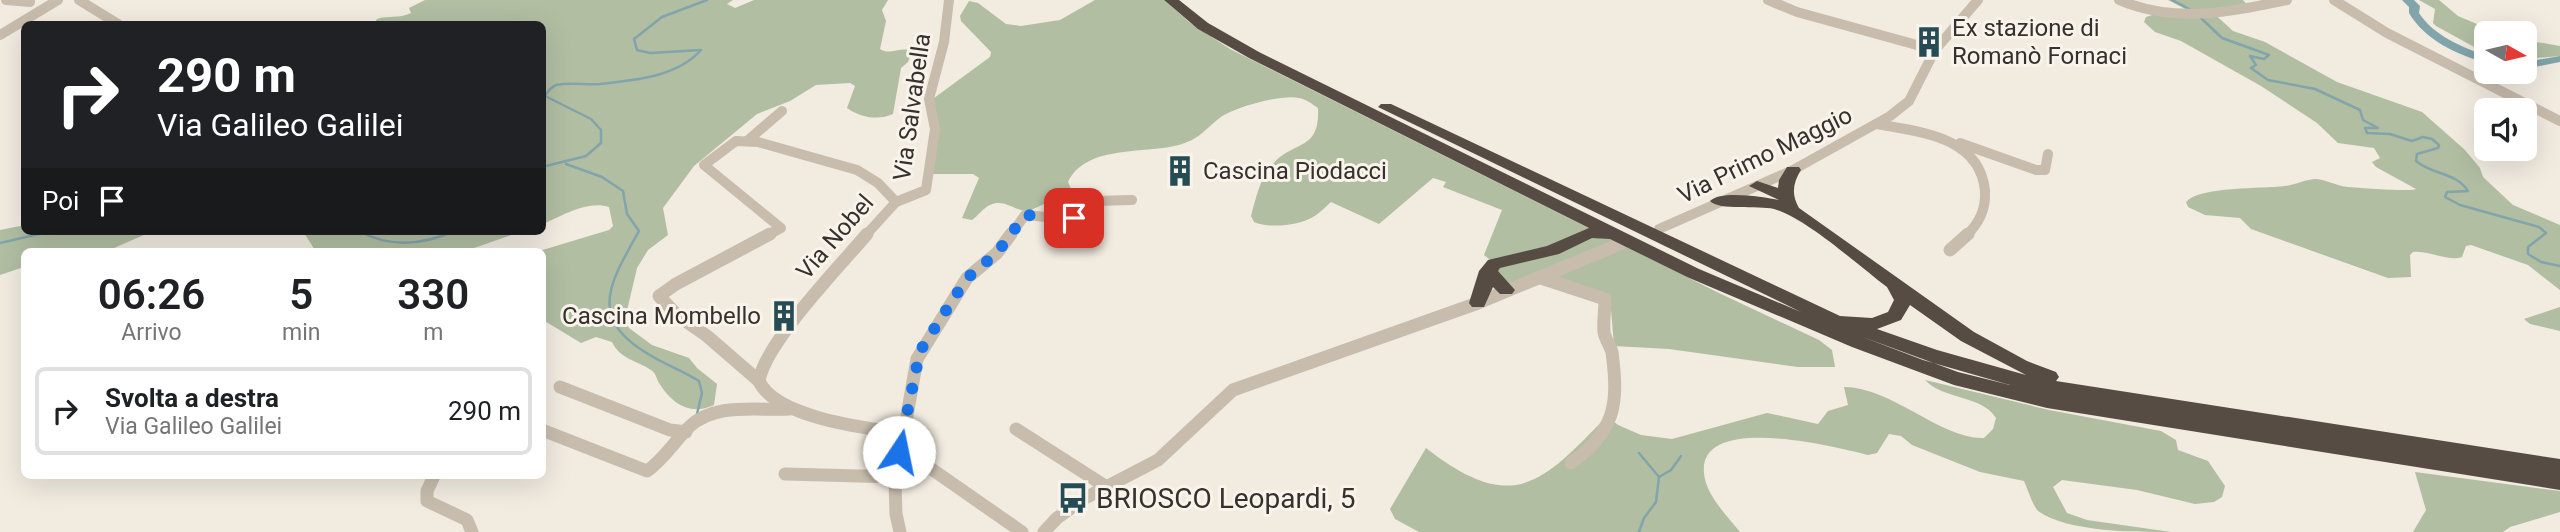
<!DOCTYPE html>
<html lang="it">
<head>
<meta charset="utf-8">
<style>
	:root { --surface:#fff; --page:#f2f2f2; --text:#202124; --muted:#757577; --line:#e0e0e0 }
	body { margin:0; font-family:Roboto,sans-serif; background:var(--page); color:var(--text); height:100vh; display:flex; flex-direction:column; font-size:26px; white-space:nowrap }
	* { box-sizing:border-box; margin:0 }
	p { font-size:23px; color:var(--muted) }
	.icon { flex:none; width:38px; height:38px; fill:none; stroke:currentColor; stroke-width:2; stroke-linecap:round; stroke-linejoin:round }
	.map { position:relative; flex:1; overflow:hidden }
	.panel { position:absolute; left:21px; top:248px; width:525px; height:231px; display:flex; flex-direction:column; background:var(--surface); border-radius:10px; box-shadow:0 7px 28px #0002 }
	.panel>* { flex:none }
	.top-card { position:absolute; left:21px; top:21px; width:525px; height:214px; border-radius:10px; box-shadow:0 7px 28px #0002; background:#202124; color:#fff; overflow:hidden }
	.needle { width:46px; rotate:98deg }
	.tools { position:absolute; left:2474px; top:21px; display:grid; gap:14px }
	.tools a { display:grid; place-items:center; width:63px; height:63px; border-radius:10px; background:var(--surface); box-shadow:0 7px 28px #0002; font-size:35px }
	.pin { position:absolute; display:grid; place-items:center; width:60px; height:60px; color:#fff; margin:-30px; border-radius:14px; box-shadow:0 4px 10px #0006 }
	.me { position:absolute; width:77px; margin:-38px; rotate:11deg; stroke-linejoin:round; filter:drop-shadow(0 0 5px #0008) }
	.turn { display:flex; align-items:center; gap:24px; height:147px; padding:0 21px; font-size:32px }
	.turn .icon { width:91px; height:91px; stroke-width:2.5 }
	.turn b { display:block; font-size:49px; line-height:60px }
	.then { display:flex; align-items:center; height:66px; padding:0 21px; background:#0003; gap:14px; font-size:26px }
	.eta { display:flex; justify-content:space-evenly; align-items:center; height:119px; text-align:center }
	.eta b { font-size:42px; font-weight:600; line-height:49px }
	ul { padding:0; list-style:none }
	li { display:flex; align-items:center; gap:21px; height:88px; margin:0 14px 10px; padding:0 7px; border:4px solid var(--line); border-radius:10px }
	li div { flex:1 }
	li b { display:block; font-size:26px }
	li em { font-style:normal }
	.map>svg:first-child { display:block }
</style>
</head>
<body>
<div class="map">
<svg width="2560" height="532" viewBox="0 0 2560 532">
	<rect width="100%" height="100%" fill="#f1ebe0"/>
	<g fill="#b1bea2">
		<path d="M425 0H733L727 4 735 8 754 0H888L882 10 886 21 880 49C890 56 901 46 912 51L908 62 901 68 893 114C878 121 859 117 847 108L855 86 850 83 816 85 790 101 757 114 694 166 663 208 668 235 648 250 637 268 625 319 629 328 652 345 689 358 697 368 717 384 714 405C690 416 672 404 659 383 656 378 656 373 651 370 636 360 620 359 612 342L596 337 581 343 543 320 542 252H536L609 230 613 226 609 207C587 200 562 216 543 224L542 24H374L377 19C388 15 399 19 411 13L409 8Z"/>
		<path d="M1095 0H1164L1189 22 1230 49 1721 294 1819 340 1832 350 1835 367H1798L1669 349 1614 346 1610 297 1554 280 1506 290 1494 263 1484 255 1502 210 1443 187 1446 182 1433 178 1379 224 1331 202C1325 207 1320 213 1313 217 1300 225 1270 229 1254 222L1251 216C1256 198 1260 178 1273 164 1293 140 1320 152 1318 108 1312 104 1306 99 1299 98 1281 94 1236 107 1221 117 1206 128 1201 138 1182 144 1148 155 1087 143 1068 182L1072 191 1029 211C1015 212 1005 198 990 205 984 207 978 216 972 220L962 218 979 178 973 174H933L930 101 990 57 991 52 961 21 960 16 969 1 978 3 1006 24 1021 26 1060 20Z"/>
		<path d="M2168 0H2243L2246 4 2210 10 2233 31 2265 42 2337 82 2422 112 2465 150 2480 168 2483 177 2513 205 2560 225V290L2528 265 2471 245 2466 246 2462 257C2448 262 2429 250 2413 252L2410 255 2411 277 2388 278 2251 229 2240 218 2205 215 2188 207 2186 202C2200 186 2263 189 2285 186 2295 185 2306 179 2316 179 2327 180 2337 186 2348 187 2358 188 2411 192 2416 189L2376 167 2372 162 2380 158 2374 148 2338 143 2317 123 2261 86 2181 41 2155 32 2144 22 2146 17 2162 12 2189 11Z"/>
		<path d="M2419 0H2439L2458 16 2498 33H2487V54L2436 26 2433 23 2435 9Z"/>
		<path d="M2525 40 2560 46V56L2525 59Z"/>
		<path d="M20 226H24V231H153L105 252H24V267L0 275V230Z"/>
		<path d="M303 231H523L463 252H316Z"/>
		<path d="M2560 307V331L2530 324 2524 319Z"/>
		<path d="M1925 380 2049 410 2161 431 2176 440 2178 450 2208 461 2225 486 2222 497 2214 502 2195 504 2137 490 2062 480 2053 487 2067 513 2087 520 2171 532C2132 532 2068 532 2038 511 2032 504 2028 490 2024 481L1980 472 1912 445 1901 436 1889 434 1877 453 1868 455C1836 447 1684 408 1706 483 1712 501 1728 517 1740 532H1419L1395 519 1390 509 1426 448C1512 515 1541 485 1607 416L1618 425 1641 435 1672 439 1767 413 1818 424 1828 411 1848 405 1844 387C1892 387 1942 440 1984 438L1993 429 1996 418C1982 395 1944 400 1925 380Z"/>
		<path d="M2415 472 2560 491V512L2510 527 2503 532H2413L2426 510Z"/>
	</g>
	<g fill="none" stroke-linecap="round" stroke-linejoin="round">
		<g stroke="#82a4ab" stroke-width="2.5">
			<path d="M2172 0 2191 10"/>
			<path d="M2201 18 2222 38 2269 55 2264 59 2250 56 2256 65 2251 68 2268 80 2315 89 2360 110 2363 120 2378 128H2365L2367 133 2390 134 2412 141 2423 137 2432 139 2439 145 2438 148 2417 154 2416 161C2432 175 2456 172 2468 191L2447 192 2445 197 2460 205 2539 227 2546 233 2528 247V254L2541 262 2560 266"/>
			<path d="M566 164 602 177 623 191 627 214 639 231C608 286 586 320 655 358 669 366 685 372 699 381L702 393 697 414"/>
			<path d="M542 167 586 156 601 143V130L591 119 545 96C548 91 551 87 556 85 570 82 586 85 600 84 635 80 677 77 701 50L650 53 637 50 634 39 662 17 707 0"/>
			<path d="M359 231C390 248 423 245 454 231"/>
			<path d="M0 243 52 231"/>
			<path d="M1639 453 1659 477"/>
			<path d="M1639 532 1644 518 1656 502 1659 477 1671 470 1681 456"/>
		</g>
		<g fill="#82a4ab" fill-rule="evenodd">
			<path d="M2402 0H2414L2420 6 2419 13C2434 36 2462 47 2487 56V63C2457 55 2425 40 2409 13V7Z"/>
			<path d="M2560 56V62L2525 69V62Z"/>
		</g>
		<g stroke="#c8bdad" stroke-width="10">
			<path d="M6 0 30 2"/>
			<path d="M79 0 118 24"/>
			<path d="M1768 0 1797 12 1935 50"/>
			<path d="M2119 0C2175 24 2230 12 2287 0"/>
			<path d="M2334 0 2387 33 2560 121"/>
			<path d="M0 35 58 0"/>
			<path d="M1877 124C1919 132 1980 136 1985 191 1986 210 1979 223 1966 236"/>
			<path d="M747 141 782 111"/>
			<path d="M1960 143 2036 170H2045L2048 154"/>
			<path d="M1659 229 1793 170 1890 116 1909 101 1935 50 1978 0"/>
			<path d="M766 236 781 228 704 165 736 141 758 142 857 170 878 183 896 202"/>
			<path d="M865 236 896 202 926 190 935 129 929 99 944 42 949 0"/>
			<path d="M1010 236 1025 215 1069 219 1095 201 1132 200"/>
		</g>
		<g stroke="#c8bdad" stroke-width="13">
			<path d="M867 234C840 266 765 343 759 381 775 417 864 428 901 433"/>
			<path d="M1950 250 1968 234"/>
			<path d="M1538 277 1605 299C1605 310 1603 322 1604 332 1605 339 1610 345 1612 352 1619 405 1615 431 1571 463"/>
			<path d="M759 381 707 336 677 315 659 296 676 284 770 234"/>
			<path d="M560 387 670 430 686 432"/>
			<path d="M1016 429 1105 486"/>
			<path d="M542 430 647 471C664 459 674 442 689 427 715 402 757 411 790 409"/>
			<path d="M899 452 933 470 1022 532"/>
			<path d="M785 474 896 477"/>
			<path d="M434 476 427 491V501L467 520 472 532"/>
			<path d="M900 532 896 514 895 483 917 359 967 278 997 253 1011 234"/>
			<path d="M1044 532 1057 518 1085 498 1158 460 1233 390 1478 303 1620 244"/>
		</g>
		<path fill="#574c43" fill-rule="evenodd" d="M1164 0H1179L1208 23 1259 52 1699 269 1801 312 1378 107 1381 104H1391L1840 316 1872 318 1888 312 1894 300 1887 287C1859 266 1806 218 1774 209 1758 205 1719 211 1710 201 1721 190 1763 197 1779 200L1749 186 1757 181 1778 188 1779 180 1787 167H1799L1801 170C1793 183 1791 194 1799 208L1974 332 2027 361 2056 372 2059 377 2056 381 2560 459V490L2047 408 1954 385 1852 347 1687 277 1610 239 1592 238 1559 254 1500 268 1498 271 1515 290 1512 294H1500L1493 287 1484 307H1472L1469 303 1479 271 1488 260 1547 246 1589 228 1249 58 1198 29ZM1910 305 1961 341 2026 375 1937 350 1877 329 1901 320ZM1860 336 1923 360 2010 385 1958 372Z"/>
	</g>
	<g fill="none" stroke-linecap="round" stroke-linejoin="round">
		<path stroke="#1a73e8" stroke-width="12" stroke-dasharray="0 21.6" d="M899 452 920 351 967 278 997 253 1025 215 1074 218"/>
	</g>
	<defs>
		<symbol id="building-bare" viewBox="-9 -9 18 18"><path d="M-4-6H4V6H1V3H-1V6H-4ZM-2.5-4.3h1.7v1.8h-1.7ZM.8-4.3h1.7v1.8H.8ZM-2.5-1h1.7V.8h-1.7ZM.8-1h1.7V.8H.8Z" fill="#254b54" stroke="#f8f4ec" stroke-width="2.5" paint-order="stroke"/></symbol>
		<symbol id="bus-bare" viewBox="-9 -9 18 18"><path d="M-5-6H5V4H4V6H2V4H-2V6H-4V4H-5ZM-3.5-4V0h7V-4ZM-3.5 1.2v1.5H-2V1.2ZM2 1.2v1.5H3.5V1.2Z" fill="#254b54" stroke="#f8f4ec" stroke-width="2.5" paint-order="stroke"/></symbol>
	</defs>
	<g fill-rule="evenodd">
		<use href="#building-bare" x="1907" y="20" width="44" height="44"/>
		<use href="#building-bare" x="1158" y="149" width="44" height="44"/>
		<use href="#building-bare" x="762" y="294" width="44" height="44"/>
		<use href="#bus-bare" x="1051" y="476" width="44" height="44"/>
	</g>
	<g text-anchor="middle" stroke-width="6" stroke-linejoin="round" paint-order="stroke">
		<g font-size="24" fill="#37302b" stroke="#f8f4ec" text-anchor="start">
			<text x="1952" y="36">Ex stazione di<tspan x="1952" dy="28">Romanò Fornaci</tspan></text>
			<text x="1203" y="179">Cascina Piodacci</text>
			<text x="761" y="324" text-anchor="end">Cascina Mombello</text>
		</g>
		<g font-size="24" fill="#37302b" stroke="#f8f4ec">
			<text transform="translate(912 107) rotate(-82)" y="8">Via Salvabella</text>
			<text transform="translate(1765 155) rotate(-26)" y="8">Via Primo Maggio</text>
			<text transform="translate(835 237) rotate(-49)" y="8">Via Nobel</text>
		</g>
		<g font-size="28" fill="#37302b" stroke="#f8f4ec" text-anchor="start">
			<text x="1096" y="508">BRIOSCO Leopardi, 5</text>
		</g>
	</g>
</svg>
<div class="tools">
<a><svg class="needle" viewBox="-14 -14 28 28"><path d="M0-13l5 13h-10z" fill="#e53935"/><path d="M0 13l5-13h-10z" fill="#757577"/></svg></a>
<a><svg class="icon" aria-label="sound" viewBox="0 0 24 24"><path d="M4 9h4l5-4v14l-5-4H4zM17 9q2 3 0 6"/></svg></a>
</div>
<div class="pin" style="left:1074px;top:218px;background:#d93025"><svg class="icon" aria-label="arrive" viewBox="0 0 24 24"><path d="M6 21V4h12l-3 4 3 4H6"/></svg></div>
<svg class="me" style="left:899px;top:452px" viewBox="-20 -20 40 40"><circle r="19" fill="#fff"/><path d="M0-13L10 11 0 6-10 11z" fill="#1a73e8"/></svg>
<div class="top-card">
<div class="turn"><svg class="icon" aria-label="right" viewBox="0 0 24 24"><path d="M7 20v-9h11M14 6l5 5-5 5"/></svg><div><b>290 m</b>Via Galileo Galilei</div></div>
<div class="then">Poi<svg class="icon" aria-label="arrive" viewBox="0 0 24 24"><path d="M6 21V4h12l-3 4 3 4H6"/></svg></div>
</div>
<section class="panel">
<div class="eta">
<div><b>06:26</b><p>Arrivo</p></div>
<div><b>5</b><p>min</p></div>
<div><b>330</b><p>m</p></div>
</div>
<ul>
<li><svg class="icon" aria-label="right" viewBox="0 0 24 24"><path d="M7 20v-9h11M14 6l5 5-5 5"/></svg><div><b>Svolta a destra</b><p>Via Galileo Galilei</p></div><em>290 m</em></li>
</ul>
</section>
</div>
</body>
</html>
